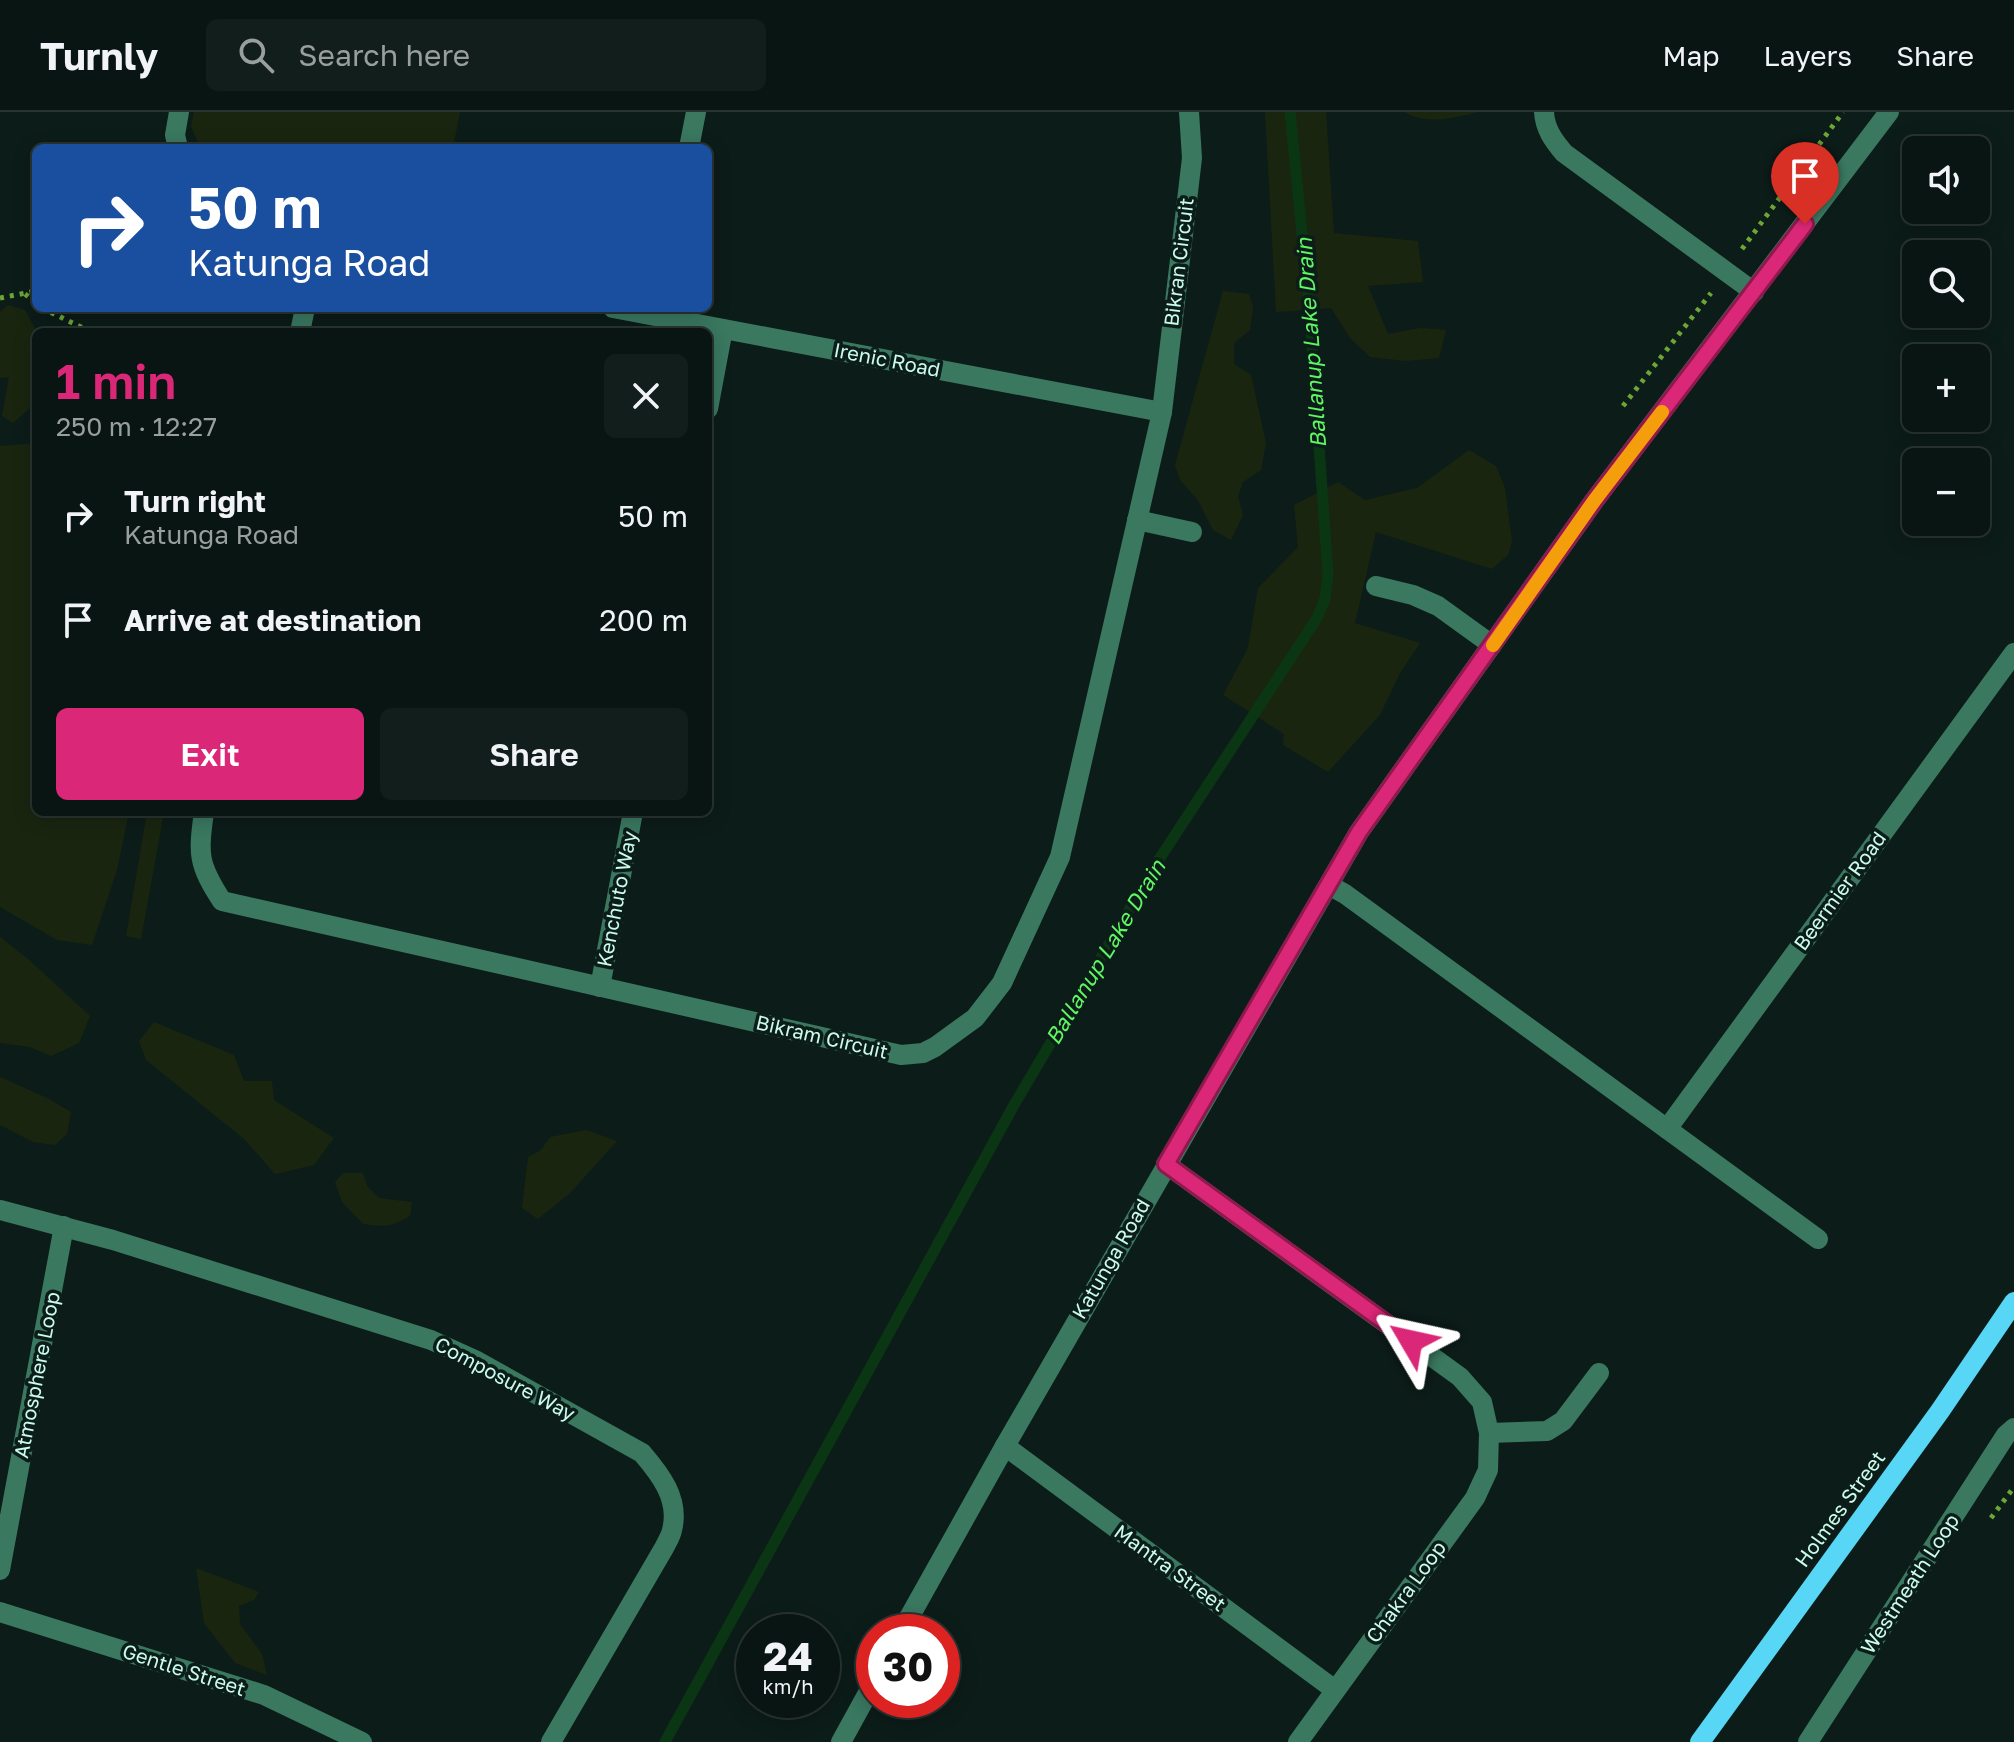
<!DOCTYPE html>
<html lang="en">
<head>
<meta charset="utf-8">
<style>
	:root { --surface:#091512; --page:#121e1b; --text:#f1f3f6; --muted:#999f9f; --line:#293432; --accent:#db2777 }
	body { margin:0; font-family:"Golos Text",sans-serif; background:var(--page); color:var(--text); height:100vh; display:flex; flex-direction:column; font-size:30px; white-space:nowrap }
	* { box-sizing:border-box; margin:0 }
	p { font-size:26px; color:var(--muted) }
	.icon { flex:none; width:44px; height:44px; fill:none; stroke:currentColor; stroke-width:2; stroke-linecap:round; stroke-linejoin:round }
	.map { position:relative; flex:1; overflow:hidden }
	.side { position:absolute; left:32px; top:216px; width:680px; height:488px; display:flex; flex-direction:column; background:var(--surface); border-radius:12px; box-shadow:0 4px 20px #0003,0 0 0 2px var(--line) }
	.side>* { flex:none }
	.hud { position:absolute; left:32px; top:32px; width:680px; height:168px; border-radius:12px; box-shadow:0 4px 20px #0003,0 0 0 2px var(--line); background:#1a4fa0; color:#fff; overflow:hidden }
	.buttons { position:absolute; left:1902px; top:24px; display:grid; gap:16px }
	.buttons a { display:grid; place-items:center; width:88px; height:88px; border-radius:12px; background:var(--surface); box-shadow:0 4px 20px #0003,0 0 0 2px var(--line); font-size:40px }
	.speed { position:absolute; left:736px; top:1502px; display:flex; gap:16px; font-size:40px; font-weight:700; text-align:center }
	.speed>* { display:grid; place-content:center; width:104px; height:104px; border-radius:50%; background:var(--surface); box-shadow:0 4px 20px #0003,0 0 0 2px var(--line); line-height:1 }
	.speed small { font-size:20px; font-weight:400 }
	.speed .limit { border:12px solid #d22; background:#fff; color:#111 }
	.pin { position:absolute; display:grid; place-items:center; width:68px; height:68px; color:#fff; margin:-82px -34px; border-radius:50% 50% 50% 0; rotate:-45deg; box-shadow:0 0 8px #0007 }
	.pin .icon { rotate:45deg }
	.me { position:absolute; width:88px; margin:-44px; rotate:306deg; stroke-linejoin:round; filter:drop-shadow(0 0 6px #0008) }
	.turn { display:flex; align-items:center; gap:28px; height:168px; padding:0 24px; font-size:36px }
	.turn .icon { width:104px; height:104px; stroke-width:2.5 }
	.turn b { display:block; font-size:56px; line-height:68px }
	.round { display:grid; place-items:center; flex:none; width:84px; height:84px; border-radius:12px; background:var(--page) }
	.head { display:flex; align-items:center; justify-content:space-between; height:136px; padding:0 24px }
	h1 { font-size:48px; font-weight:600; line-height:60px; color:var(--accent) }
	.primary-button { display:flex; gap:16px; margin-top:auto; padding:16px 24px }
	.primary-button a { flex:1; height:92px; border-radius:12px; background:var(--accent); color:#fff; font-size:32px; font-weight:600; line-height:92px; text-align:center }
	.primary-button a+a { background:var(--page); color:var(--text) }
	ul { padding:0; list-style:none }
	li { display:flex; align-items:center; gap:24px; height:104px; padding:0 24px }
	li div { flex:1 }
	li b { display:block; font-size:30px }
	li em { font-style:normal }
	header { display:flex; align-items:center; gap:48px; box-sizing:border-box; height:112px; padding:0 40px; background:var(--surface); border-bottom:2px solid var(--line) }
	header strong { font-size:38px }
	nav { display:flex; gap:44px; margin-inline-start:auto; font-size:28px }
	.search { width:560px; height:72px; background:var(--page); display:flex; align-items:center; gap:20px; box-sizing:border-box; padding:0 28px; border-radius:12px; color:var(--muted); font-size:30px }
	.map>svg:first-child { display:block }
</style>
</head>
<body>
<header>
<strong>Turnly</strong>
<div class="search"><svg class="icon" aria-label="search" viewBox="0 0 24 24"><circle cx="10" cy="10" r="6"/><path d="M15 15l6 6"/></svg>Search here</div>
<nav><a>Map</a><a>Layers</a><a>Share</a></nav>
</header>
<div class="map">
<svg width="2014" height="1630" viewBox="0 0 2014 1630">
	<rect width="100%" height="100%" fill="#0c1c18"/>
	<g fill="#1a2510">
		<path d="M194 0H460L453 36H200L191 14Z"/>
		<path d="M1265 0H1326L1334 121 1418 129 1423 170 1368 174 1388 222 1420 216 1446 218 1439 246 1406 249 1370 245 1350 226 1331 196 1276 200Z"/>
		<path d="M1404 0H1478C1454 6 1426 13 1404 0Z"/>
		<path d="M1223 179 1249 182 1253 195 1250 218 1234 231V252L1251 263 1266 331 1261 358 1243 370 1238 384 1243 403 1231 428 1213 418 1198 388 1180 368 1175 353Z"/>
		<path d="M8 193 25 198 37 220H36V291L13 311 2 304 9 265 0 266V200Z"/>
		<path d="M36 331V700H129L117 758 92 833 57 828 0 795V334Z"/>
		<path d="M1469 338 1496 354 1505 376 1512 430 1508 443 1492 457 1376 420 1355 511 1420 531 1400 561 1380 603 1328 660 1283 633 1284 622 1223 583 1248 536 1258 476 1298 435 1294 393 1338 370 1365 388 1417 376Z"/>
		<path d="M147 700H164L141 827 126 824Z"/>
		<path d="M0 825 28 847 90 904 79 931 51 944 30 935 0 931Z"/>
		<path d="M154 910 234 943 244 969H272L274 988 334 1026 314 1053 275 1062 244 1027 146 948 139 929Z"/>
		<path d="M0 965 47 986 71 1000 67 1022 55 1033 33 1030 0 1013Z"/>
		<path d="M586 1018 617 1029 570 1081 538 1107 522 1096 528 1045 541 1038 550 1025Z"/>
		<path d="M343 1061H363L367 1074 379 1086 412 1090 410 1104C392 1115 385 1115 363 1112L342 1090 335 1070Z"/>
		<path d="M196 1456 259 1480 254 1488 239 1494 240 1512 262 1542 267 1563 235 1551 204 1511Z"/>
	</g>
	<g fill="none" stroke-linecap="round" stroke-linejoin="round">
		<path stroke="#0b3614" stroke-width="11" d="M665 1630 1014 993 1158 749 1317 506 1325 487 1328 462 1309 191 1290 0"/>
		<g stroke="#6ca634" stroke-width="5" stroke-dasharray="4 6" stroke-linecap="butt">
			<path d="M1742 137 1843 0"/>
			<path d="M25 182 36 191"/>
			<path d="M0 186 36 179"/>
			<path d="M42 196 83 216 99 220"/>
			<path d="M1623 294 1711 181"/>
			<path d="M1991 1406 2014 1375"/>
		</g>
		<g stroke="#3a7860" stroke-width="20">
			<path d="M1544 0C1545 17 1553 28 1564 41L1754 180"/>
			<path d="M178 36 175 23 179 0"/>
			<path d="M689 36 696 0"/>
			<path d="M613 196 1162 300"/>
			<path d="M300 220 305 196"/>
			<path d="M708 297 723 217"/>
			<path d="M1137 408 1192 420"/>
			<path d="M1376 474 1413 483 1438 494 1492 533"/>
			<path d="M204 700C198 743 198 752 222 789L901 943 923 941 935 935 975 906 1002 871 1060 745 1162 300 1192 46 1189 0"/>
			<path d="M1329 773 1345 782 1818 1127"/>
			<path d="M600 875 633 700"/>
			<path d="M1667 1017 2014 541"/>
			<path d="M1166 1052 1460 1265 1482 1290 1489 1321 1488 1358 1475 1386 1298 1630"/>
			<path d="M0 1098 113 1128 431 1228 475 1248 642 1341C660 1362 680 1387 672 1418 671 1424 667 1430 664 1436L551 1630"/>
			<path d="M1489 1321 1547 1319 1563 1309 1599 1261"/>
			<path d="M1005 1334 1335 1578"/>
			<path d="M0 1458 64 1114"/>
			<path d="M0 1500 264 1583 362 1630"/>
			<path d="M901 1520 1005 1334 1359 720 1594 389 1889 0"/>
			<path d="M841 1630 874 1570"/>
			<path d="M1808 1630 2006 1323 2014 1316"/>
		</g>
		<path stroke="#58d6f5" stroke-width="20" d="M1700 1630 1940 1299 2014 1190"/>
	</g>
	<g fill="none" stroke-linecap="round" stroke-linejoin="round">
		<defs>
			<path id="route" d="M1411 1229 1166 1052 1359 720 1594 389 1805 112"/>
		</defs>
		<use href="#route" stroke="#8e194d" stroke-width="20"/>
		<use href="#route" stroke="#db2777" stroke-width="14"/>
		<path stroke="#f59e0b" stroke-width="14" d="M1493 533 1594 389 1662 300"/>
	</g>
	<g text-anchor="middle" stroke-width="7" stroke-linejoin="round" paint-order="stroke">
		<g font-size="20" fill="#cafcec" stroke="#0c1c18">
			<text transform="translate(1179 150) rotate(-83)" y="7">Bikran Circuit</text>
			<text transform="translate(887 248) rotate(11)" y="7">Irenic Road</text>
			<text transform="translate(1840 779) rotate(-54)" y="7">Beermier Road</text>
			<text transform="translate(617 787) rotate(-79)" y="7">Kenchuto Way</text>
			<text transform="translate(822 925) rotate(13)" y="7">Bikram Circuit</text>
			<text transform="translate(1111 1147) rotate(-60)" y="7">Katunga Road</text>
			<text transform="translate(37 1263) rotate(-79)" y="7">Atmosphere Loop</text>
			<text transform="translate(505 1267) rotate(28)" y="7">Composure Way</text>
			<text transform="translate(1840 1397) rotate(-54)" y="7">Holmes Street</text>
			<text transform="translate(1170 1456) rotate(36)" y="7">Mantra Street</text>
			<text transform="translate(1910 1472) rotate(-57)" y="7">Westmeath Loop</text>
			<text transform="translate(1406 1480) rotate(-54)" y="7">Chakra Loop</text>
			<text transform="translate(184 1558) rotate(18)" y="7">Gentle Street</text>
		</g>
		<g font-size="22" font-style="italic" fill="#5ff564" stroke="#0c1c18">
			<text transform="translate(1311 231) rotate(-94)" y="8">Ballanup Lake Drain</text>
			<text transform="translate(1105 840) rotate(-59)" y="8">Ballanup Lake Drain</text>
		</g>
	</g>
</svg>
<div class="buttons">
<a><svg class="icon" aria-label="sound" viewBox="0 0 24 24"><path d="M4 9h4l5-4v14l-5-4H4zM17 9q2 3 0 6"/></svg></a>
<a><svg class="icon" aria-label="search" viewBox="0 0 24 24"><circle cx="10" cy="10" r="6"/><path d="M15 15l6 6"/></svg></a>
<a>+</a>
<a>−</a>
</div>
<div class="speed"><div>24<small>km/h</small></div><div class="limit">30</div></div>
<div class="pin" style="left:1805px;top:112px;background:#d93025"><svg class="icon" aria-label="arrive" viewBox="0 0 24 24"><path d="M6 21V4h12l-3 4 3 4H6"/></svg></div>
<svg class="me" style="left:1411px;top:1229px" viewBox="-20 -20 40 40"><path d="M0-17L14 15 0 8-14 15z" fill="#db2777" stroke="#fff" stroke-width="4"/></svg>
<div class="hud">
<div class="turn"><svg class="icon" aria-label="right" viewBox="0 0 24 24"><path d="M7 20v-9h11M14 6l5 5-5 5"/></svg><div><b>50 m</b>Katunga Road</div></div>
</div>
<section class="side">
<div class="head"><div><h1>1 min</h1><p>250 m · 12:27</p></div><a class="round"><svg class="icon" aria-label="close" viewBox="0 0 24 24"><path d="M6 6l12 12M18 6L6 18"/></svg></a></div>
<ul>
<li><svg class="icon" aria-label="right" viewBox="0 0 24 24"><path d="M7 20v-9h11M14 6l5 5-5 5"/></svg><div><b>Turn right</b><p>Katunga Road</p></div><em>50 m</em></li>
<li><svg class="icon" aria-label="arrive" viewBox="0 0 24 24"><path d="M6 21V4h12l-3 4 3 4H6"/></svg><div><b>Arrive at destination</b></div><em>200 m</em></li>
</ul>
<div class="primary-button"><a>Exit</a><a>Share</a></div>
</section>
</div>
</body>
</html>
